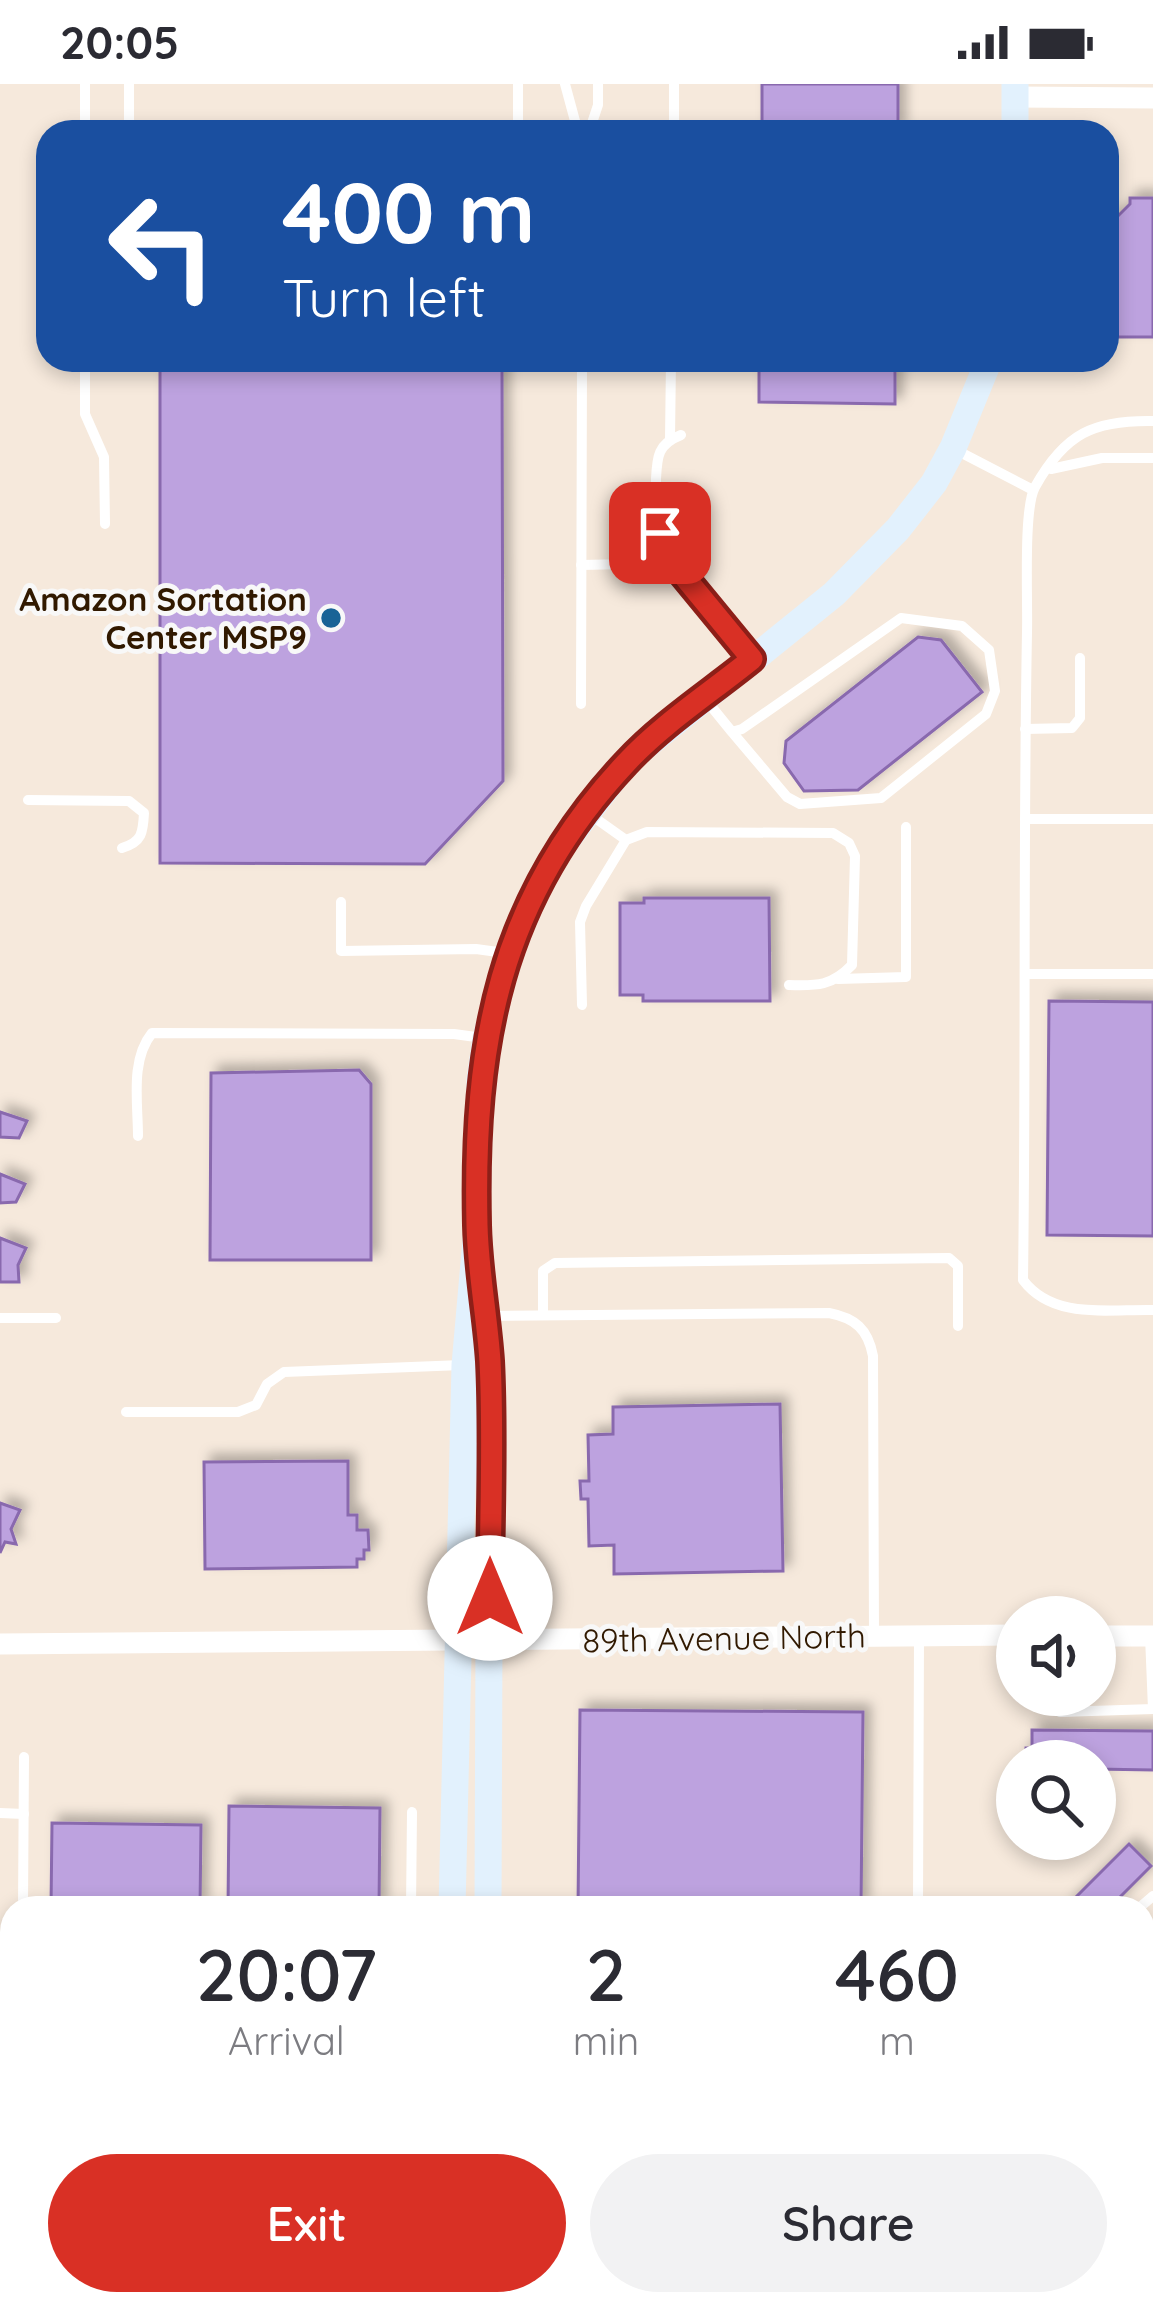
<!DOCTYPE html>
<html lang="en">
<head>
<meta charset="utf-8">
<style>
	:root { --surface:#fff; --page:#f2f2f3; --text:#2b2b33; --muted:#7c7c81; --accent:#d93025 }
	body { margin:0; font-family:Quicksand,sans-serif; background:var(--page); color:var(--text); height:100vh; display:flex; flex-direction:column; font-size:45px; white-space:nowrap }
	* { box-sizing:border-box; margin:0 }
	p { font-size:39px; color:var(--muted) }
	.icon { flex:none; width:66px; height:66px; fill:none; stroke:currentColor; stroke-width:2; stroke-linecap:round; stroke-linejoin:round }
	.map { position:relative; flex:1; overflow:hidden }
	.drawer { position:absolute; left:0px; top:1812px; width:1155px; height:420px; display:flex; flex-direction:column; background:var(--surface); border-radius:36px 36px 0 0; box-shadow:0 6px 18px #0003 }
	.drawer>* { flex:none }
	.banner { position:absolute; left:36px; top:36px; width:1083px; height:252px; border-radius:36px; box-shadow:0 6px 18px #0003; background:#1a4fa0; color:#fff; overflow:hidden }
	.buttons { position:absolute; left:996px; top:1512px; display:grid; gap:24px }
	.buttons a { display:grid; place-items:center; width:120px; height:120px; border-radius:50%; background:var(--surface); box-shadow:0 6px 18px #0003; font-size:60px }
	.pin { position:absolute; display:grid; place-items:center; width:102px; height:102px; color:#fff; margin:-51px; border-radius:24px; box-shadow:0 6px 18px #0006 }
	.me { position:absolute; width:132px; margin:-66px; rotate:0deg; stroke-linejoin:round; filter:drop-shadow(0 0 9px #0008) }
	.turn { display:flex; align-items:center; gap:42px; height:252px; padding:0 48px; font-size:54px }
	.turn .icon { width:156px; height:156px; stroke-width:2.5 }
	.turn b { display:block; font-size:84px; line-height:102px }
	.eta { display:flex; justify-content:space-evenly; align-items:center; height:204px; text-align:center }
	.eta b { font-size:72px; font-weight:600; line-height:84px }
	.primary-button { display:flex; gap:24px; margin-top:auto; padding:24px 48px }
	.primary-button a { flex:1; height:138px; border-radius:72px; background:var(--accent); color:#fff; font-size:48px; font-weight:600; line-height:138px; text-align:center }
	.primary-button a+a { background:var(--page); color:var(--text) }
	.status { display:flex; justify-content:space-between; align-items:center; height:84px; padding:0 60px; background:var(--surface); direction:ltr }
	.status svg { height:33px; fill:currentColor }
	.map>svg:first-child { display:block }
</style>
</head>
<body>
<div class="status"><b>20:05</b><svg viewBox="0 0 49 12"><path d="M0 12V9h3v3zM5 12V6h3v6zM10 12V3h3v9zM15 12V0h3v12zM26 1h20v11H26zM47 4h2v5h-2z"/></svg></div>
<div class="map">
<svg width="1153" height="2232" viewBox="0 0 1153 2232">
	<defs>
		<filter id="shadow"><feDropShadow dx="7" dy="-7" stdDeviation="6" flood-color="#0004"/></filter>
	</defs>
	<rect width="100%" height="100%" fill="#f6e9dc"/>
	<g fill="#bda2df" stroke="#8969ae" stroke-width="3" filter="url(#shadow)">
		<rect x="762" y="0" width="136" height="48"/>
		<path d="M1130 114H1153V253H1109L1111 132 1117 133 1130 120Z"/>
		<path d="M160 276H502L503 697 425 780 160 779Z"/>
		<path d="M759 276H895V320L759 318Z"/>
		<path d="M918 553 941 556 982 608 858 706 804 707 784 679 786 657Z"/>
		<path d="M644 814H769L770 917H643V911H620V819H644Z"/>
		<path d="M1049 917 1153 918V1152L1047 1151Z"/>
		<path d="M359 986 371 1000V1176H210L211 989Z"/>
		<path d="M0 1028 27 1037 19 1054 0 1053Z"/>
		<path d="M0 1090 25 1100 16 1118 0 1119Z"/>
		<path d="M0 1154 26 1164 18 1181 19 1198H0Z"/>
		<path d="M780 1320 783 1487 614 1490V1461L589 1462 588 1415H581L580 1397H589L588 1351 613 1350V1323Z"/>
		<path d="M348 1377V1431H357V1446H368L369 1466H364V1475H357V1483L205 1485 204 1378Z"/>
		<path d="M0 1419 20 1426 11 1445 16 1460 5 1458 0 1469Z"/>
		<path d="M580 1626 863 1628 861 1824H578Z"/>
		<path d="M1032 1646 1153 1647V1686L1095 1685V1677H1026V1664H1032Z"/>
		<path d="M229 1722 380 1724 379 1824H228Z"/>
		<path d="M52 1739 201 1741 200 1824H51Z"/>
		<path d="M1129 1760 1151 1782 1109 1824H1065Z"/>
	</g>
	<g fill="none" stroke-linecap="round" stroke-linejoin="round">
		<g stroke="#fff" stroke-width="10">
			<path d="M85 0V48"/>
			<path d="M129 0V48"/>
			<path d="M518 0V48"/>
			<path d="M565 0 578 48"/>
			<path d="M589 48 598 21V0"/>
			<path d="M674 48V0"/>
			<path d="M85 276V330L104 373 105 440"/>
			<path d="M1153 337C1094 336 1065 349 1035 403 1023 425 1028 518 1027 548 1023 764 1026 980 1023 1196 1053 1236 1108 1225 1153 1226"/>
			<path d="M681 351C658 360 657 372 656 395 655 479 700 512 750 573"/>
			<path d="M670 355 671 276"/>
			<path d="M956 366 1033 406"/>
			<path d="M1051 385 1102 374H1153"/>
			<path d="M581 481 673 479"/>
			<path d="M706 616 732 648 742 645 901 534 962 542 989 566 995 607 986 630 881 714 800 720 787 713 732 648"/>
			<path d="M581 620 582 276"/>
			<path d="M1025 645 1072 644 1080 634V574"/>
			<path d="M28 716 129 717 144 729C143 749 142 758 122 764"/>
			<path d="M588 729 626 756"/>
			<path d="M1025 735H1153"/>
			<path d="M341 818V867L476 865 505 869"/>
			<path d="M1027 890H1153"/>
			<path d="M838 895 906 893V743"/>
			<path d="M582 921 580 838 586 822 626 756 647 748 833 749 849 759 855 772 852 881C832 902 817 902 789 901"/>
			<path d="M138 1052C138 1019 130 976 152 949L454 950 483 954"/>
			<path d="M543 1231V1187L555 1179 949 1174 958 1182V1242"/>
			<path d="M489 1232 829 1229C855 1234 868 1245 873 1272L874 1552"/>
			<path d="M0 1234H56"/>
			<path d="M126 1328H238L256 1321 267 1300 284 1288 462 1281"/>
			<path d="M1060 1628 1153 1625 1150 1552"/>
			<path d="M0 1729 24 1730"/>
			<path d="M23 1824 24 1673"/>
			<path d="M411 1824 412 1728"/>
			<path d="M918 1824 919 1552"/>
			<path d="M1139 1824 1153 1812"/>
			<path d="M1143 1901 1153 1903"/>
			<path d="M0 1923H12"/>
			<path d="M0 2046H12"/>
			<path d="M1143 2082 1153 2081"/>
			<path d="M1143 2169H1153"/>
			<path d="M401 2220V2232"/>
			<path d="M31 2232V2220"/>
		</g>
		<g stroke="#fff" stroke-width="21">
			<path d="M1015 13 1153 14"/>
			<path d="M1095 1552H1153"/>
			<path d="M0 1560 1017 1551"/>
		</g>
		<g stroke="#e2f1fd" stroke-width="27">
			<path d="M1015 48V0"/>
			<path d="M484 1215 490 1281 488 1824"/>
			<path d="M452 1824 465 1281 477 1145 480 995 486 954 508 869 530 816 557 769 627 677 834 510 898 445 934 399 953 364 989 276"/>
			<path d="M473 2220V2232"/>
		</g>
	</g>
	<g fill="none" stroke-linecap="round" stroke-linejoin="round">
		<defs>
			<path id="route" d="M490 1514C490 1435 494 1356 490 1277 487 1232 478 1187 477 1141 473 962 498 815 626 679 662 640 710 609 752 575L673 479 660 449"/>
		</defs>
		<use href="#route" stroke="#8d1f18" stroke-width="30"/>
		<use href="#route" stroke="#d93025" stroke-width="21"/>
	</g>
	<circle fill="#196396" stroke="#f8f8f8" stroke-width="4.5" cx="331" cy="534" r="12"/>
	<g text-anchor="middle" stroke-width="10" stroke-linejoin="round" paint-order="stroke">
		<g font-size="33" font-weight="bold" fill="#311900" stroke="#f8f8f8" text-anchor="end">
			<text x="307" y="527">Amazon Sortation<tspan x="307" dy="38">Center MSP9</tspan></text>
		</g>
		<g font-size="33" fill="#311900" stroke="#f8f8f8">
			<text transform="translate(724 1554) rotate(-1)" y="12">89th Avenue North</text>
		</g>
	</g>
</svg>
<div class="buttons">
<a><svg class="icon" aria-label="sound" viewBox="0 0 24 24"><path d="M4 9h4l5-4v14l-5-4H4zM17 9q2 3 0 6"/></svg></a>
<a><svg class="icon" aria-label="search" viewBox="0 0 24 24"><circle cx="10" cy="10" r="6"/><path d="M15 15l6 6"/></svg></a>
</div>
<div class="pin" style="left:660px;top:449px;background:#d93025"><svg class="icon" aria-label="arrive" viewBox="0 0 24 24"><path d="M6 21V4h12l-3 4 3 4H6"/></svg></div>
<svg class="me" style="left:490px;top:1514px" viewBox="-20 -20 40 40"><circle r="19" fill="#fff"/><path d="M0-13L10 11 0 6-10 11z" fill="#d93025"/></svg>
<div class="banner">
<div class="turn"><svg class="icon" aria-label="left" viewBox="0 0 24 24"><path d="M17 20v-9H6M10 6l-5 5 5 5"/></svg><div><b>400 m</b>Turn left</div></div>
</div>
<section class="drawer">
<div class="eta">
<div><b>20:07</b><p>Arrival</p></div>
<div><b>2</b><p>min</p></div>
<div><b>460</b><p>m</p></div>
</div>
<div class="primary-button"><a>Exit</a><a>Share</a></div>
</section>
</div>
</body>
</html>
